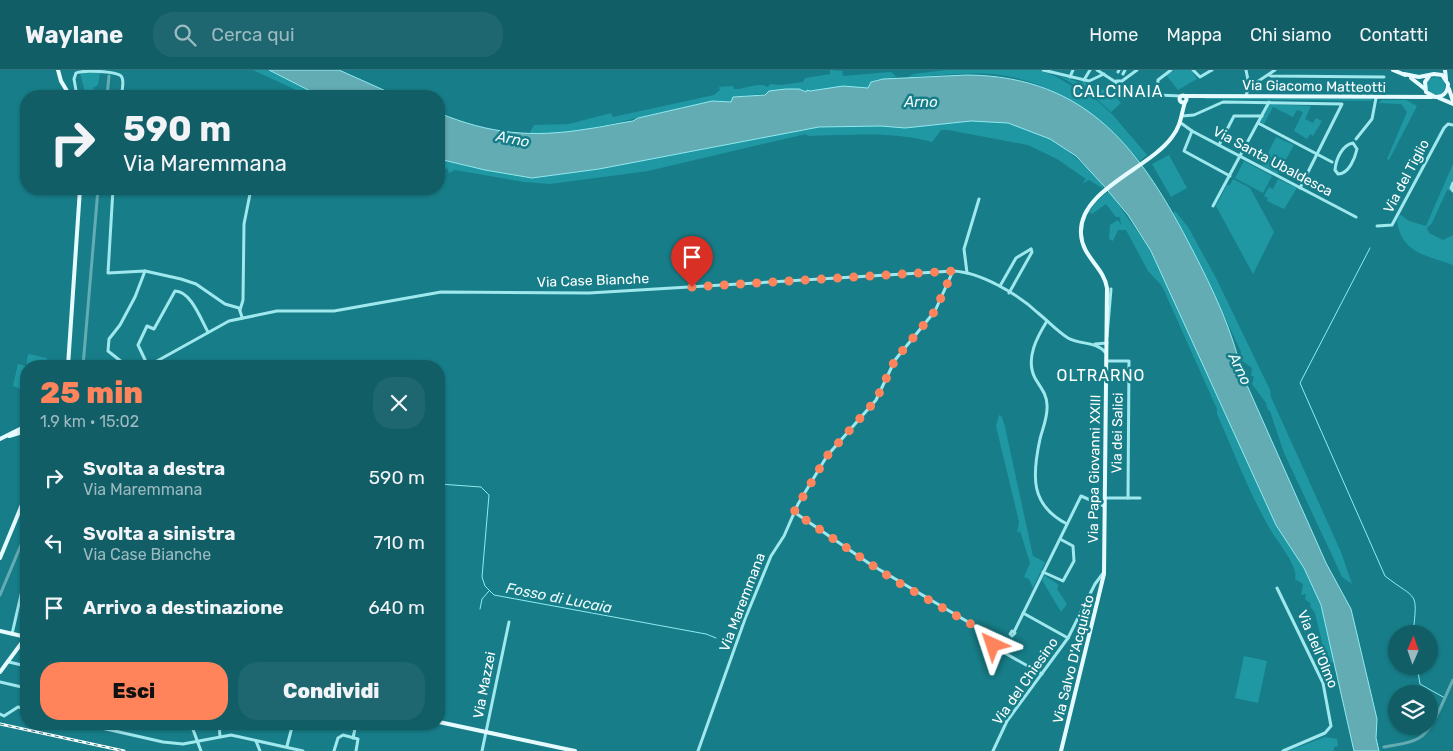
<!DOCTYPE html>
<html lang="it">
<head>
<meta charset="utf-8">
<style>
	:root { --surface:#115e67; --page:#1e6770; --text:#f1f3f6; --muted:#9cbac0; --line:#30737b; --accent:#ff845c }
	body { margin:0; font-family:Rubik,sans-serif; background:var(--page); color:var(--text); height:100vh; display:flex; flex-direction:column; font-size:19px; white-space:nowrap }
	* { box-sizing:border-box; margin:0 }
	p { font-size:16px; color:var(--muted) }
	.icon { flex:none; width:28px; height:28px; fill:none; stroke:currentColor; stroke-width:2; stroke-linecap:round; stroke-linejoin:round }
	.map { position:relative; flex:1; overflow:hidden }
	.sheet { position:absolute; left:20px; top:290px; width:425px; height:370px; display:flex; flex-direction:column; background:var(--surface); border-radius:20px; box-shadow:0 1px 4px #0004 }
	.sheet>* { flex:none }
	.top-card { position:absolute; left:20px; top:20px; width:425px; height:105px; border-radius:20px; box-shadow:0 1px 4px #0004; background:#115e67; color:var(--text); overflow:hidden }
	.needle { width:32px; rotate:2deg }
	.fabs { position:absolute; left:1388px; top:555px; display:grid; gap:10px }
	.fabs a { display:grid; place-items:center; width:50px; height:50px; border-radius:50%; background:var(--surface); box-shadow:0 1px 4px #0004; font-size:25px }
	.pin { position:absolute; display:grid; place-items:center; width:42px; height:42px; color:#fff; margin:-51px -21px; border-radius:50% 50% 50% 0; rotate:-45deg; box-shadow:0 0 5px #0007 }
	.pin .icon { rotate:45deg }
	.me { position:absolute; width:55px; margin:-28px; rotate:318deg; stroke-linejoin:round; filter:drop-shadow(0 0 4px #0008) }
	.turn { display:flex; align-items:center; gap:18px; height:105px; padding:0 20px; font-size:22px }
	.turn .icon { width:65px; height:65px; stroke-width:2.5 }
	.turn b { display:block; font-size:35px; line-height:42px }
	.round { display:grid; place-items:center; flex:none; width:52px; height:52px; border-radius:20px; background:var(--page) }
	.overview { display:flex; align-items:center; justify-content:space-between; height:85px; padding:0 20px }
	h1 { font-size:30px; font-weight:800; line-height:38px; color:var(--accent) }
	.action { display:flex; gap:10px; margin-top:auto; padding:10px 20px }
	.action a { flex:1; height:58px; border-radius:20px; background:var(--accent); color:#111; font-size:20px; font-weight:800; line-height:58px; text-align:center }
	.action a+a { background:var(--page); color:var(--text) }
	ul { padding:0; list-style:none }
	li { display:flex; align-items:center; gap:15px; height:65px; padding:0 20px }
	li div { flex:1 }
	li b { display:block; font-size:19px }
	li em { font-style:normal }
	header { display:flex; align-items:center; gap:30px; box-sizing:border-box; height:70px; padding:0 25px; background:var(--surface); border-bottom:1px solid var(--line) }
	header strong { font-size:24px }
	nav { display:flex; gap:28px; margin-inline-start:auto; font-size:18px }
	.search { width:350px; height:45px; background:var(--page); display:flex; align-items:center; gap:12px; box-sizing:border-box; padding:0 18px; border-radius:20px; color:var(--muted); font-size:19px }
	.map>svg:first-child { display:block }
</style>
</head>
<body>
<header>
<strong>Waylane</strong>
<div class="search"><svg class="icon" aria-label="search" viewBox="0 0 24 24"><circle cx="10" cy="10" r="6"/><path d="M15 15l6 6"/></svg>Cerca qui</div>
<nav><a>Home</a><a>Mappa</a><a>Chi siamo</a><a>Contatti</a></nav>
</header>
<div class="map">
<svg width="1453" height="681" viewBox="0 0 1453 681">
	<rect width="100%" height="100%" fill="#177e89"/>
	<g fill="#1f98a3">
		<path d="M253 0H269L320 26H309Z"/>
		<path d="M830 0 842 1 843 6 891 2 897 7 876 10 868 18 842 17 806 22 802 20 733 27 731 32 712 31 589 59 548 64H529L534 55 569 54 611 43 613 47 714 25 720 20 719 17 733 16 734 19C745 20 757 11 768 17L770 14 781 15 803 12 805 8 830 4Z"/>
		<path d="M947 0H1039L1055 6 1096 30 1112 44 1147 85 1140 91C1103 48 1056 13 1000 5 970 1 938 6 908 7L913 4Z"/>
		<path d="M1174 0H1191L1197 9 1178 20 1166 5Z"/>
		<path d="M80 3H100L98 15 93 18 95 26H86Z"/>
		<path d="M1059 6 1082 13 1083 11C1097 19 1110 19 1121 33L1111 42 1092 25Z"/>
		<circle cx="1436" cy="16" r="9"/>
		<path d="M1205 27 1371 29 1373 31 1205 29Z"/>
		<path d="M1382 30H1406L1417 36 1389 90 1387 89 1407 42 1401 34 1378 33Z"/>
		<path d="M1269 34 1311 36 1305 49 1313 53 1316 48 1322 51 1313 66 1310 64 1307 69 1294 61 1303 42 1297 40 1293 47 1273 37 1264 54 1260 52Z"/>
		<path d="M971 51C982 52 994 51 1006 53 1045 58 1076 86 1102 114L1104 119 1089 110 1082 114 1086 109 1057 89 1028 75 948 60H941L932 72C892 61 850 65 808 66L806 64 648 101 550 114 524 112 455 100 449 103 447 98 441 101 439 89 485 100 532 108 599 99 819 57 881 56 905 58Z"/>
		<path d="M1276 67 1294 75 1278 104 1262 95Z"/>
		<path d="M1169 85 1187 118 1171 127 1152 94Z"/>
		<path d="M1244 91 1272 106 1263 123 1235 108Z"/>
		<path d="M1453 94V122L1447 120 1432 153 1427 158 1429 163 1443 170 1453 165V195C1426 185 1403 184 1397 152L1399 146 1401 145 1409 151 1426 156Z"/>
		<path d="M1233 109 1250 118 1274 162 1253 204 1216 136 1227 115H1230Z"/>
		<path d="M1278 109 1297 118 1284 139 1267 131 1268 128 1264 126 1269 117 1273 119Z"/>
		<path d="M1109 121 1151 181 1276 455 1304 498 1321 535 1334 591 1332 593 1326 589 1315 543 1310 536 1311 534 1305 529 1306 524 1301 525 1303 514 1295 509C1299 497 1277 471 1270 459 1249 423 1234 382 1217 344V339L1162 216 1148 201 1126 160H1118L1113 171 1109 169 1110 155 1118 150 1121 155 1120 147H1116L1106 134 1092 144 1089 142 1098 130Z"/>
		<path d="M1175 141 1188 157 1216 208 1270 320 1271 327 1341 482 1352 514 1342 507 1331 483 1284 383 1270 341 1268 340 1266 333 1252 314 1254 307 1251 305 1252 298 1241 290V282L1209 213 1173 144Z"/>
		<path d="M28 284 47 288 46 296H26V321L13 316 18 294 26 296Z"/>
		<path d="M999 345 1002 347 1005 357 1033 486 1045 492 1033 518 1029 509 1024 507 1030 493 1020 461 1017 463 1019 452 996 356Z"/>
		<path d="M1044 505 1059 515 1057 519 1067 534 1061 542 1042 510Z"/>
		<path d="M1244 586 1267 591 1258 633 1235 628Z"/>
		<path d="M1325 667 1337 669 1338 676 1334 677V681H1288Z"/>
	</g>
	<g fill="#63acb3" stroke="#91eaf1">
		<path d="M269 0H339L397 26H320Z"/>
		<path d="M967 5C1089 6 1142 82 1193 181 1213 220 1233 261 1242 304L1326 493 1351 539 1377 649 1376 668 1379 681H1354L1321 535 1304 498 1276 455 1151 181 1128 145 1104 116 1076 86 1050 69 1008 53 971 51 905 58 881 56 819 57 599 99 532 108 485 100 439 89V43C490 64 532 68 587 59 603 57 618 53 633 51L638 48 712 31 731 32 733 27 765 25 769 21 786 19H799L806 22 807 20 810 21 843 16 868 18 871 12 883 9Z"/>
	</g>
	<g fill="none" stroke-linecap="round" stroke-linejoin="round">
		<g stroke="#91eaf1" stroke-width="1">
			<path d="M1370 178 1300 313 1385 506C1417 531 1418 519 1413 564"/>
			<path d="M439 414 481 417 489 425 482 507 485 516 494 525 706 564 716 568"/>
			<path d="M480 539 482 529 489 521"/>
			<path d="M1417 596 1420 614 1445 628"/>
		</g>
		<g stroke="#63acb3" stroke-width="3">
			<path d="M107 26 109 6"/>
			<path d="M83 296 98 119"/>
			<path d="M0 525 26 463"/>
			<path d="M1384 677C1395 675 1409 674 1419 668 1433 661 1446 624 1453 610"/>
		</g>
		<g stroke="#9fe8ee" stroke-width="3">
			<path d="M1043 0 1089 11 1104 4"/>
			<path d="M1097 0 1134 24 1181 26"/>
			<path d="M1193 0 1200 7 1212 0"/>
			<path d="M1246 0 1249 15 1246 26"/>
			<path d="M1118 2 1119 0"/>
			<path d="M1123 4 1125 0"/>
			<path d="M1269 5 1271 6 1384 7"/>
			<path d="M1070 7 1073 0"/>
			<path d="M1084 10 1090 0"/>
			<path d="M1116 11H1122L1137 0"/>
			<path d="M1248 18 1275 0"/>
			<path d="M1157 25 1158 10 1171 0"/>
			<path d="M77 26 74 9 76 3C82 0 116 1 121 6 125 10 122 21 121 26"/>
			<path d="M1182 46 1194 45 1223 32 1342 34 1300 118"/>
			<path d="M1181 53 1192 61 1356 147"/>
			<path d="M1258 53 1332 92"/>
			<path d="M1192 61 1184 81 1230 106"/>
			<path d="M1356 69 1372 49 1376 28"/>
			<path d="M1353 73 1357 79C1355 88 1349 104 1338 104L1335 100C1336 89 1342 75 1353 73Z"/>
			<path d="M1219 75 1234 46H1262"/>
			<path d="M1453 113 1451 118 1453 121"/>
			<path d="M113 119 108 203 145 201 181 209 196 214 225 234 239 238 242 247"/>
			<path d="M1213 136 1269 32"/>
			<path d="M1377 156 1392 155 1444 58 1448 54 1453 55"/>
			<path d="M967 203 964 179 979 129"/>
			<path d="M1000 216 1016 188 1031 179"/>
			<path d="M1009 223 1032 182 1031 179"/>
			<path d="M240 240 243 230 244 154 251 119"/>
			<path d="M1047 251C1037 267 1025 289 1035 308 1040 317 1047 324 1047 335 1048 347 1043 357 1040 369 1032 406 1030 435 1067 454"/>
			<path d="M1107 266 1111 219"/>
			<path d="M1095 274 1107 273"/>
			<path d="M1106 291H1129L1128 428"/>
			<path d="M127 296 108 281 109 269 120 255 135 227 145 201"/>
			<path d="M148 296 229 251 277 241H334L441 222 589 223 953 201C980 202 1018 224 1038 243 1048 251 1057 261 1068 268 1080 275 1097 271 1106 283"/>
			<path d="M148 296 138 275 147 256 154 259 175 221C191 221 201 250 208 262"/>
			<path d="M1105 428H1140"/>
			<path d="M794 442 870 494 990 565 994 570V577L1042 604"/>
			<path d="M1043 502 1063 511 1074 491 1073 476 1060 469"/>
			<path d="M1277 518 1323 613 1331 656 1325 663 1283 681"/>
			<path d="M1023 543 1068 568"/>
			<path d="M1012 561 1015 563 1012 566 1010 564Z"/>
			<path d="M24 562 26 552"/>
			<path d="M1014 562 1081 426 1104 436"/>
			<path d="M12 564 26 503"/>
			<path d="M9 592 26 596"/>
			<path d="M0 612 26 618"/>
			<path d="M0 644 4 646 18 637 26 639"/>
			<path d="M84 654 163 672 183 674 231 665 303 681"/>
			<path d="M191 654 201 681"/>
			<path d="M219 654 220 666"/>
			<path d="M353 668 356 654"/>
			<path d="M256 671 260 681"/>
			<path d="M287 676 292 657 291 654"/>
			<path d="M334 681 338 668 343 665 358 669 356 681"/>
			<path d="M482 681 509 552"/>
			<path d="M698 681 745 549 771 486 784 466 798 434 827 386 876 330 895 290 935 241 953 201"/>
			<path d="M993 681 1007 651 1068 568 1095 514 1104 502"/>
		</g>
		<g stroke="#e6fbff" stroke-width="4">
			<path d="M58 0 61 11 70 26"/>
			<path d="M1393 0 1405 5"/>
			<path d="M1445 0 1446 9"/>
			<path d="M1404 4 1419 7 1434 4 1442 5 1448 14C1448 22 1443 27 1435 27L1426 22 1425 12 1430 5"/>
			<path d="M1411 8 1425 19"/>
			<path d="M1449 19 1453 31"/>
			<circle cx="1183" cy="29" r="3.5"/>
			<path d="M1184 26 1432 27"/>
			<path d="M1439 28 1453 34"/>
			<path d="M68 296 80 119"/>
			<path d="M9 366 26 361"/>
			<path d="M0 369 26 356"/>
			<path d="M0 488 26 425"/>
			<path d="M0 561 26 567"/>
			<path d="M0 602 26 567"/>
			<path d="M439 652 575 681"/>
			<path d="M1061 681 1104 504 1107 218C1104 197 1082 187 1081 164 1078 120 1149 99 1172 67 1181 56 1181 45 1185 32"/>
		</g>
		<defs>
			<path id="rail" d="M0 654 124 681"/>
		</defs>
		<use href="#rail" stroke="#fff" stroke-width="3"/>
		<use href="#rail" stroke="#177e89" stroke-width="1" stroke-dasharray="4" stroke-linecap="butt"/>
	</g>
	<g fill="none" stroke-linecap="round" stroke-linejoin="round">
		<path stroke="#ff845c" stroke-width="9" stroke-dasharray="0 16.2" d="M692 217 953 201 935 241 895 290 876 330 827 386 794 442 894 510 990 565 994 569 993 575"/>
	</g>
	<g text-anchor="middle" stroke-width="5" stroke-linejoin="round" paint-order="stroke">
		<g font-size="14" fill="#fff" stroke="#177e89">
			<text transform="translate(1314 16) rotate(1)" y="5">Via Giacomo Matteotti</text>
			<text transform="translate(1273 91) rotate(28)" y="5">Via Santa Ubaldesca</text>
			<text transform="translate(1406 106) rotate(-62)" y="5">Via del Tiglio</text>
			<text transform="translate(593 210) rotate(-2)" y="5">Via Case Bianche</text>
			<text transform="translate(1117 363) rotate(-89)" y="5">Via dei Salici</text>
			<text transform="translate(1094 399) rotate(-89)" y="5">Via Papa Giovanni XXIII</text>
			<text transform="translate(742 532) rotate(-69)" y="5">Via Maremmana</text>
			<text transform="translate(1318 579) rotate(67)" y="5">Via dell'Olmo</text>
			<text transform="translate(1073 589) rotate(-76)" y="5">Via Salvo D'Acquisto</text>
			<text transform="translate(1025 611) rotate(-55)" y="5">Via del Chiesino</text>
			<text transform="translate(484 615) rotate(-79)" y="5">Via Mazzei</text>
		</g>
		<g font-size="15" font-style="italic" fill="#eefcfd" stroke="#177e89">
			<text x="921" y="37">Arno</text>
			<text transform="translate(513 69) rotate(11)" y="5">Arno</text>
			<text transform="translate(1240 299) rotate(64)" y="5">Arno</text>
			<text transform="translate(559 528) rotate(11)" y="5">Fosso di Lucaia</text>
		</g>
		<g font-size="16" letter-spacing="1" fill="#fff" stroke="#177e89">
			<text x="1118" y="27">CALCINAIA</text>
			<text x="1101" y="311">OLTRARNO</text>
		</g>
	</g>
</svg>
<div class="fabs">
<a><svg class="needle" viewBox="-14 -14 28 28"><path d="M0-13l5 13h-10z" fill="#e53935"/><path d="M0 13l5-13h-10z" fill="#9cbac0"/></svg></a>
<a><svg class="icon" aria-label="layers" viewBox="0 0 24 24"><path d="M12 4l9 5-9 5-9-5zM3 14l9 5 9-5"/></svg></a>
</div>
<div class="pin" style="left:692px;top:217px;background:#d93025"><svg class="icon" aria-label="arrive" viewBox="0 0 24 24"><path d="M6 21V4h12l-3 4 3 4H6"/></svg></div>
<svg class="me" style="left:993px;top:575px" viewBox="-20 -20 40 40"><path d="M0-17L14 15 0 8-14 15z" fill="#ff845c" stroke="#fff" stroke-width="4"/></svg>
<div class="top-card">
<div class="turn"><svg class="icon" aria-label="right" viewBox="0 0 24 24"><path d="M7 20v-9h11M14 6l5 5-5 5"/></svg><div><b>590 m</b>Via Maremmana</div></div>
</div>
<section class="sheet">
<div class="overview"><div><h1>25 min</h1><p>1.9 km · 15:02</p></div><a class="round"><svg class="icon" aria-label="close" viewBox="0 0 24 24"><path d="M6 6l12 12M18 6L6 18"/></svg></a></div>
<ul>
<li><svg class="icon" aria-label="right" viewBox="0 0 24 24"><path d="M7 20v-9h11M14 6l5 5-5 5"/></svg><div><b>Svolta a destra</b><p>Via Maremmana</p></div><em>590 m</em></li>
<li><svg class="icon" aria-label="left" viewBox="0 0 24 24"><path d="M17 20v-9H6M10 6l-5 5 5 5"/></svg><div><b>Svolta a sinistra</b><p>Via Case Bianche</p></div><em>710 m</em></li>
<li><svg class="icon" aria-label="arrive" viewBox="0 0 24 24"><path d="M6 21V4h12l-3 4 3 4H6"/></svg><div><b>Arrivo a destinazione</b></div><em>640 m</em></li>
</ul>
<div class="action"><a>Esci</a><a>Condividi</a></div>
</section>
</div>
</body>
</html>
